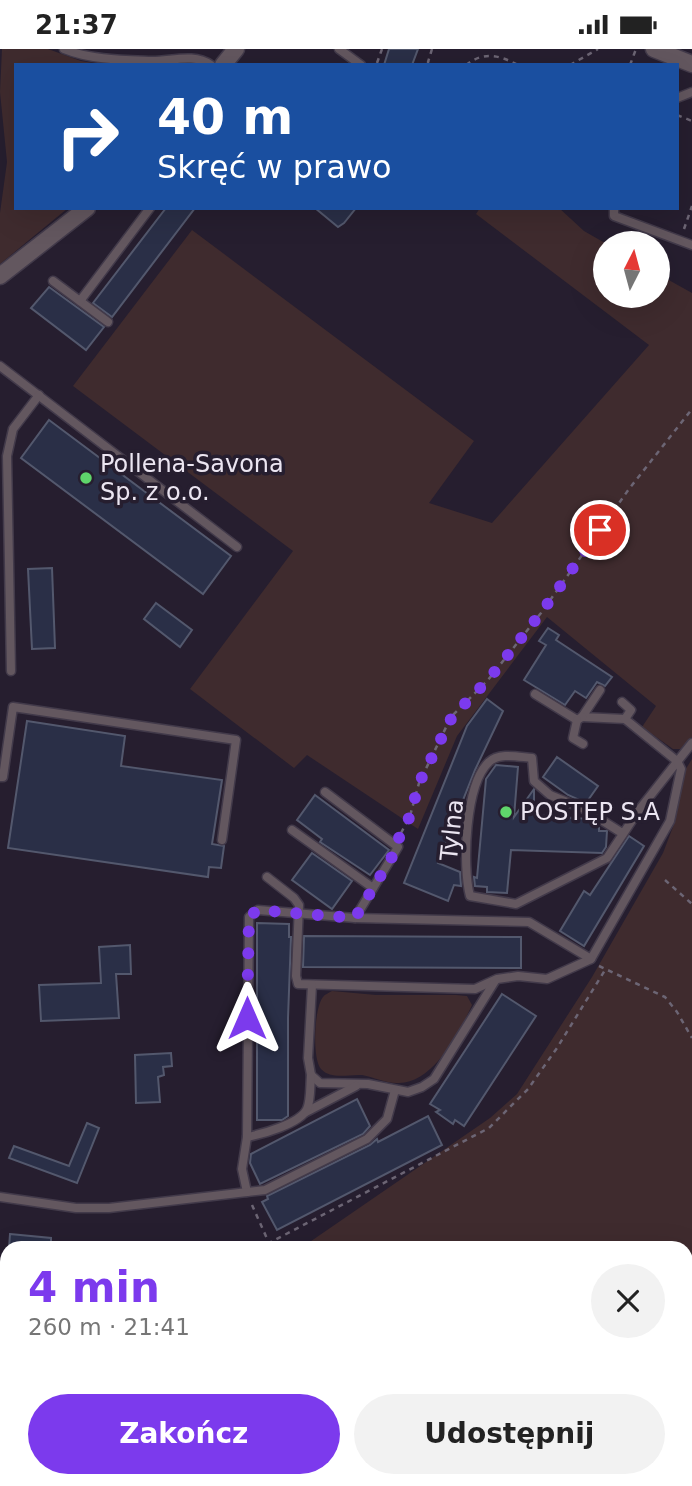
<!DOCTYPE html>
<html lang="pl">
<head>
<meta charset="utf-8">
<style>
	:root { --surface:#fff; --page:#f2f2f2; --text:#222; --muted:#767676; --accent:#7c3aed }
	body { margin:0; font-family:"DejaVu Sans",sans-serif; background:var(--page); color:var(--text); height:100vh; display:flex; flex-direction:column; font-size:26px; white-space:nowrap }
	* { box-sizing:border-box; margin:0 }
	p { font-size:23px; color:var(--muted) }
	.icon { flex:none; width:38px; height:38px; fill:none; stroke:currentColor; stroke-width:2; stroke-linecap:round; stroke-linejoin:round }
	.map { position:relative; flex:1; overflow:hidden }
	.sheet { position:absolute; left:0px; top:1192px; width:693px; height:247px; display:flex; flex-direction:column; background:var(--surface); border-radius:21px 21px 0 0; box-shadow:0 7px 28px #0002 }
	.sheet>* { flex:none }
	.guide { position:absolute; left:14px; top:14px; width:665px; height:147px; border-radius:0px; box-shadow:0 7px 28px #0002; background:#1a4fa0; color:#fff; overflow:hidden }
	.needle { width:46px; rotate:6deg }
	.fabs { position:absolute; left:593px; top:182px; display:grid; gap:14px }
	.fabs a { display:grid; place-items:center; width:77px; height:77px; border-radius:50%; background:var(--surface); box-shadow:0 7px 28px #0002; font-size:35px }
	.pin { position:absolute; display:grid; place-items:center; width:60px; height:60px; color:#fff; margin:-30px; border:4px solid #fff; border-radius:50%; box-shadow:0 2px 7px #0007 }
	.me { position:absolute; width:77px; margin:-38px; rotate:0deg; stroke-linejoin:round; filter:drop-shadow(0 0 5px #0008) }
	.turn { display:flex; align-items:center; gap:24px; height:147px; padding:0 28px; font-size:32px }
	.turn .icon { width:91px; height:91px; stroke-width:2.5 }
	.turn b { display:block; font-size:49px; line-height:60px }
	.round { display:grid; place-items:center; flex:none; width:74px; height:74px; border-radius:37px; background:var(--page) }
	.headline { display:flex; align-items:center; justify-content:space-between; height:119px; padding:0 28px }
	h1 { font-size:42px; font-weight:600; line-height:52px; color:var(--accent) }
	.primary-button { display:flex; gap:14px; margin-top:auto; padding:14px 28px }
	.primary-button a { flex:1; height:80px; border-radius:42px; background:var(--accent); color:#fff; font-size:28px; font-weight:600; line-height:80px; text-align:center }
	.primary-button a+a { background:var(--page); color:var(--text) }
	.status { display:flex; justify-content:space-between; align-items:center; height:49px; padding:0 35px; background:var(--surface); direction:ltr }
	.status svg { height:19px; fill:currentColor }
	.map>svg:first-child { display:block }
</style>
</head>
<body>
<div class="status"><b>21:37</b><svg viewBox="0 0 49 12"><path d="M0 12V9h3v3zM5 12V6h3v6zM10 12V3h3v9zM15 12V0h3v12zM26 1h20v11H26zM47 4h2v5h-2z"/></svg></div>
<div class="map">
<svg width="692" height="1437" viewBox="0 0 692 1437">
	<rect width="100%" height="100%" fill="#261e2f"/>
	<g fill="#3f2b2e">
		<path d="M2 0H48L81 12 106 16H16V159H68L0 215V164L7 113 0 43Z"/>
		<path d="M480 159H559L584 182 605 194 606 247H658V225L692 244V688L680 700H673L642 678 656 657 547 568 457 687 418 780 307 706 294 719 190 640 293 502 73 337 192 181 474 392 429 454 492 474 649 296 476 165Z"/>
		<path d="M692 710V1374L686 1375V1199H301L490 1069 517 1045 592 928 663 804 676 770V755L682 726Z"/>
		<path d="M332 942 376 946H456L467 947 472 956C459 984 433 1034 399 1034 387 1035 374 1028 362 1026 349 1025 331 1031 321 1020 312 1010 314 959 323 948 325 945 329 944 332 942Z"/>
		<path d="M134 1432H452L448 1437H130Z"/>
	</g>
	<path fill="#496376" d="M692 1374V1437H448L452 1432H686V1375Z"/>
	<g fill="#2a2f47" stroke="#53586d" stroke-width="2">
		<path d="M389 0H418L412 16H384Z"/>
		<path d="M166 159H195L112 268 93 254Z"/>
		<path d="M315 159H356L344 174 338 178Z"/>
		<path d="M49 238 104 278 86 301 31 259Z"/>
		<path d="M49 371 231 507 203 545 21 409Z"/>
		<path d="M52 519 55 599 32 600 28 520Z"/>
		<path d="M156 554 192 581 180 598 144 570Z"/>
		<path d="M548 579 559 586 556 591 612 628 605 637 597 633 586 649 575 642 565 656 524 631 546 596 539 592Z"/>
		<path d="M487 650 503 662 475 721 438 814 460 823 461 837 454 836 448 852 404 834 467 677Z"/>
		<path d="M27 672 125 687 121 717 222 731 212 795 224 797 221 819 209 818 208 828 8 799Z"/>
		<path d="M557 708 598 737 586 754 568 746 543 728Z"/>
		<path d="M496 716 518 718 514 768 534 740V766L588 770 599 778V782H607L606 798 602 804 511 801 507 844 487 843V838L475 837 474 828 477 829 486 730Z"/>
		<path d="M315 746 389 801 370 826 320 793 322 790 297 771Z"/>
		<path d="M629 787 644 797 584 897 560 882 584 842 590 846Z"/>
		<path d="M312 804 352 832 332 860 292 831Z"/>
		<path d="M257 874 289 875V888H291L288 969V1067L282 1071H257Z"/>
		<path d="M304 887 521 888V919L303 918Z"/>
		<path d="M130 896 131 925H116L119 969 41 972 39 936 101 934 99 898Z"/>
		<path d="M502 945 536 967 464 1077 455 1071 453 1075 436 1063 440 1061 430 1055Z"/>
		<path d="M171 1004 172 1017 163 1018 164 1026 158 1028 160 1053 136 1054 135 1006Z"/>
		<path d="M357 1050 370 1077 363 1085 260 1135 250 1114 251 1105Z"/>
		<path d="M428 1067 442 1096 277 1181 262 1153 268 1150 267 1147 370 1096 377 1090 378 1093Z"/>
		<path d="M87 1074 99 1079 77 1134 9 1109 14 1097 69 1117Z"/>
		<path d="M10 1185 51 1189V1199H9Z"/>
	</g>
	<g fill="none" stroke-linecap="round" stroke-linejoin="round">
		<defs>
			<g id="service">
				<path d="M64 0C91 11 123 11 152 12 172 12 194 4 211 16"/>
				<path d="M339 0 361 16"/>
				<path d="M677 49 692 43"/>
				<path d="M614 159V167L692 196"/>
				<path d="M53 232 108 273"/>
				<path d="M80 252 150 159"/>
				<path d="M0 317 237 498"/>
				<path d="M11 622 7 407 13 380 39 346"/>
				<path d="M600 641 582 668 625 670"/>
				<path d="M535 645 577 671 582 668"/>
				<path d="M577 671 573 689 583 695"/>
				<path d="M0 728H3L13 658 236 691 222 791"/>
				<path d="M325 743 398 798 355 869"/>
				<path d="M292 781 373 839"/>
				<path d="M622 784 584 760 550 746 534 732 532 709C519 708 499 703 489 713 465 735 462 817 470 847L516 855 607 809 639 761 692 694"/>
				<path d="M267 828 294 849 299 856 296 927 298 935 475 940 497 930 518 927 547 930 591 910 670 772 681 720 677 712 625 670 631 661 622 653"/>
				<path d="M312 936 308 1009 311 1026 320 1034 368 1035 408 1043 422 1038 434 1030 495 932"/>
				<path d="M306 1063 356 1037"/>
				<path d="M247 1088C262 1085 300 1075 307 1060 311 1051 310 1036 311 1026"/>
				<path d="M247 1143 242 1120 247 1088 249 868 258 861 355 869 529 873 591 910"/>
				<path d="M0 1148 76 1159H109L265 1141 367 1090 387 1070 395 1041"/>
				<path d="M0 1293 7 1290"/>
			</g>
			<g id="minor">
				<path d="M654 0 692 15"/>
				<path d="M223 16 236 0"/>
				<path d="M0 227 87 159"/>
			</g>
		</defs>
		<use href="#service" stroke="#423a4a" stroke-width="11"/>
		<use href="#minor" stroke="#423a4a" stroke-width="19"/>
		<g stroke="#6c6574" stroke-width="2.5" stroke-dasharray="5 5" stroke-linecap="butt">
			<path d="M432 0 428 13 436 16"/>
			<path d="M377 14 382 0"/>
			<path d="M466 16C484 2 499 6 518 16"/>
			<path d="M570 16 598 0"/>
			<path d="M630 16 636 0"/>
			<path d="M677 66 692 72"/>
			<path d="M684 180 692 157"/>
			<path d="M401 784 410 767 419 734 451 668 488 631 541 564 629 440 692 360"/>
			<path d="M665 831 692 855"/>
			<path d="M599 917 665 948 677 963 692 989"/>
			<path d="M252 1156 269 1194 489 1079 528 1040 557 999 605 921"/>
		</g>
		<use href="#service" stroke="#63575f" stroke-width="8"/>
		<use href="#minor" stroke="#63575f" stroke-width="16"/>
	</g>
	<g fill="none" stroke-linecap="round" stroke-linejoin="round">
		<path stroke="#7c3aed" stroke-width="12" stroke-dasharray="0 21.6" d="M247 969 249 867 258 861 355 869 398 798 399 789 410 767 419 734 452 668 488 631 541 564 600 481"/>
	</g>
	<g fill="#5fd56b" stroke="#261e2f" stroke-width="2.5">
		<circle cx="86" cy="429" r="7"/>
		<circle cx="506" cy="763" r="7"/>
	</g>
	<g text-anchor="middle" stroke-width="7" stroke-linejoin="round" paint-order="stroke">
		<g font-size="24" fill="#ebe5f1" stroke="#261e2f" text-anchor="start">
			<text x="100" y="423">Pollena-Savona<tspan x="100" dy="28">Sp. z o.o.</tspan></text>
			<text x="520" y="771">POSTĘP S.A</text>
		</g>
		<g font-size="24" fill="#ebe5f1" stroke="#261e2f">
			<text transform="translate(452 781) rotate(-84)" y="8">Tylna</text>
		</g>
	</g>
</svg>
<div class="fabs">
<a><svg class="needle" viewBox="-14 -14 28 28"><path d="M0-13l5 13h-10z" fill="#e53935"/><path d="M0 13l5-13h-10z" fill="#767676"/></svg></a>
</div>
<div class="pin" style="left:600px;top:481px;background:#d93025"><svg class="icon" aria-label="arrive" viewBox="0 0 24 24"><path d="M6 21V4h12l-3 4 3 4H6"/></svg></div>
<svg class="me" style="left:247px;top:969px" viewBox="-20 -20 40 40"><path d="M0-17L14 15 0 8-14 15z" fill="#7c3aed" stroke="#fff" stroke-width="4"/></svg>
<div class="guide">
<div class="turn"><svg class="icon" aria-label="right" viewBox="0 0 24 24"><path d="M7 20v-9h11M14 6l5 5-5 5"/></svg><div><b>40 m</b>Skręć w prawo</div></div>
</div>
<section class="sheet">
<div class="headline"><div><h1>4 min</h1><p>260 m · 21:41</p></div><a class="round"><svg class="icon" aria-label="close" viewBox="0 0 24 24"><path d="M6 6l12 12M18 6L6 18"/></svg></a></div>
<div class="primary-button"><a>Zakończ</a><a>Udostępnij</a></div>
</section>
</div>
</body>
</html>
